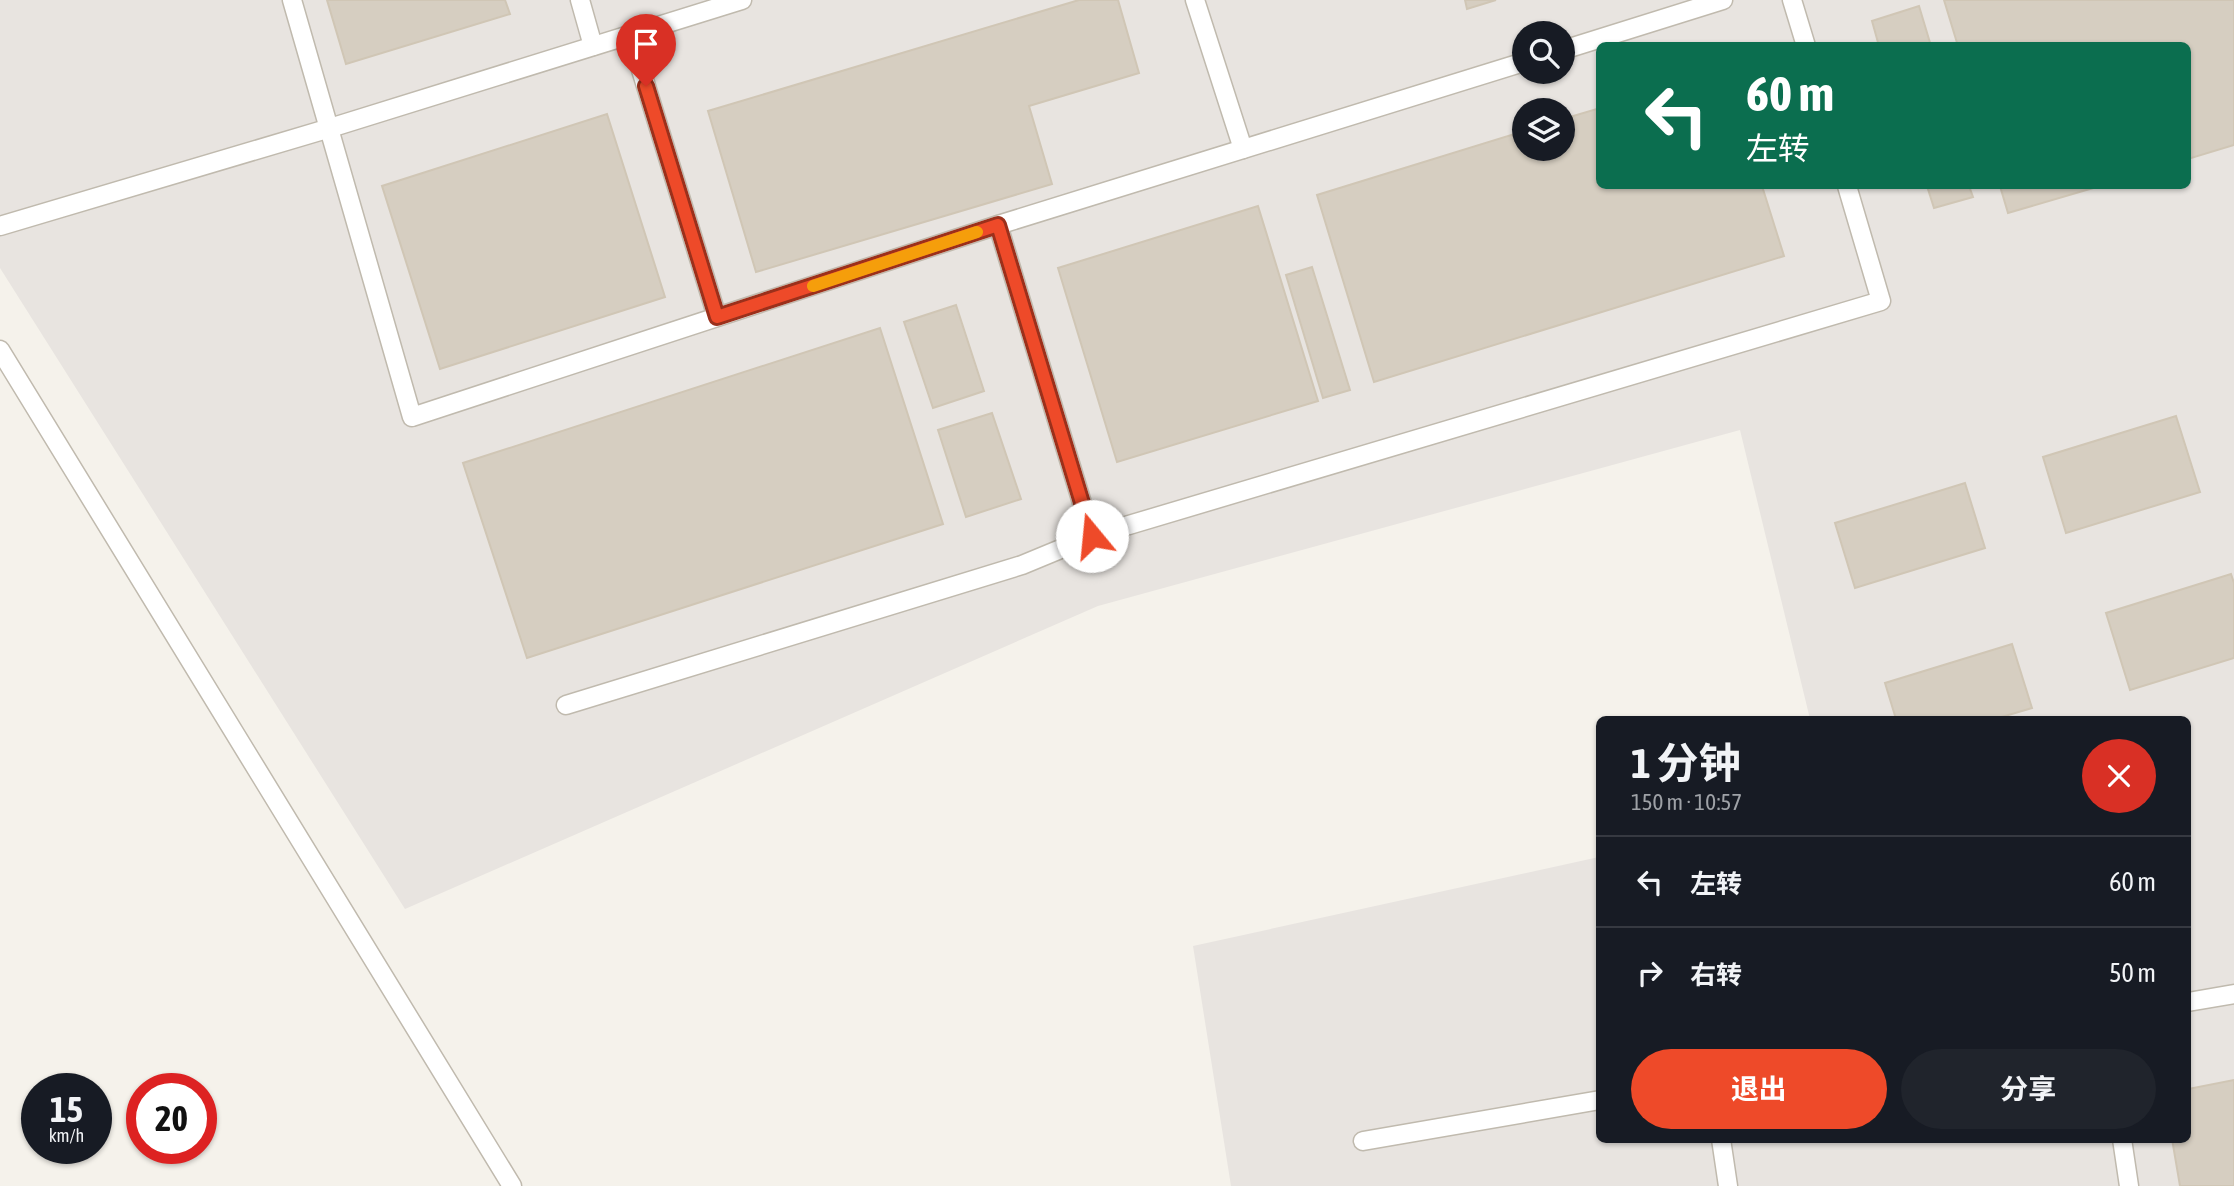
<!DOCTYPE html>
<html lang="zh">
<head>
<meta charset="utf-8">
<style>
	:root { --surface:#171b24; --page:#20242c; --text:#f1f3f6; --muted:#9ea1a6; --line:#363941; --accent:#ee4a29 }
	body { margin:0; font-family:"Asap Condensed","Noto Sans SC",sans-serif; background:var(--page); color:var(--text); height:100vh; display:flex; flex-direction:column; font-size:26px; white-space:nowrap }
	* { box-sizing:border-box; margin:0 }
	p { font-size:23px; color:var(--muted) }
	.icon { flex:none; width:38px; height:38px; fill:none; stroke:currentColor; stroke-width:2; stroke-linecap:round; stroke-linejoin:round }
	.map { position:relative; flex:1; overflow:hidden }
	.sheet { position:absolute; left:1596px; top:716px; width:595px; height:427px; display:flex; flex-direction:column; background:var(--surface); border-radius:10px; box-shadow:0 2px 5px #0004 }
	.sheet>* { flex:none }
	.guide { position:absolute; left:1596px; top:42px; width:595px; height:147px; border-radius:10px; box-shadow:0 2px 5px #0004; background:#0b6e4f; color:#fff; overflow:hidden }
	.controls { position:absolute; left:1512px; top:21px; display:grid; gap:14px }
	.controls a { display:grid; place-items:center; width:63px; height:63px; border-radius:50%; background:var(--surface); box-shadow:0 2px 5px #0004; font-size:35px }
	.speed { position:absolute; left:21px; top:1073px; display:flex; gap:14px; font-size:35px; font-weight:700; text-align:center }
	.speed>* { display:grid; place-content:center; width:91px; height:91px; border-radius:50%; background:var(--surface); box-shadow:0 2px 5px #0004; line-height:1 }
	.speed small { font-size:18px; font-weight:400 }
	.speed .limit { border:10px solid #d22; background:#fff; color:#111 }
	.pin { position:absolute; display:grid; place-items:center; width:60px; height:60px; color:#fff; margin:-72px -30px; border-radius:50% 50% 50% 0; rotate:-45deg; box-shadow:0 0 7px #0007 }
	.pin .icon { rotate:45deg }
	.me { position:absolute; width:77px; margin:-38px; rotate:343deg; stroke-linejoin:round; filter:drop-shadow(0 0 5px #0008) }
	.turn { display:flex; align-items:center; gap:24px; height:147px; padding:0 35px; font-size:32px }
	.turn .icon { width:91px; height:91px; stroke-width:2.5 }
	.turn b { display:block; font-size:49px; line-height:60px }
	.round { display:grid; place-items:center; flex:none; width:74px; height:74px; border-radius:37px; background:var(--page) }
	.head { display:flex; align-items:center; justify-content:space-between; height:119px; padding:0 35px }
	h1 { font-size:42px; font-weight:700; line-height:52px }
	.cta { display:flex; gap:14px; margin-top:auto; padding:14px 35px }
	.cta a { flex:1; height:80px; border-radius:42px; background:var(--accent); color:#fff; font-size:28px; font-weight:700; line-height:80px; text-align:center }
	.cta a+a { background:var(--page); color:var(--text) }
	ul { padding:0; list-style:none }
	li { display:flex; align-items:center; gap:21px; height:91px; padding:0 35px; border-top:2px solid var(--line) }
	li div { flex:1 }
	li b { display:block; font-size:26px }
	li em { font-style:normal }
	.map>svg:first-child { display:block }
</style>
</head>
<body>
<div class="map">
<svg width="2234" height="1186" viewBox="0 0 2234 1186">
	<rect width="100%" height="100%" fill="#f5f2eb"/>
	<path fill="#e8e4e0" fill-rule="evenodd" d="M0 0H2234V1186H1231L1193 946 1599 857 1600 1139H2188V719H1810L1740 430 1098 606 405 909 0 268ZM1524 33H1563V72H1524ZM1600 46H2188V186H1600ZM1524 110H1563V149H1524Z"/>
	<g fill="#d6cec1" stroke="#d0c6b5" stroke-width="2">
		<path d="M327 0H505L510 14 346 64Z"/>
		<path d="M1079 0H1118L1139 73 1029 106 1052 184 756 272 708 111Z"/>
		<path d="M1465 0H1496L1467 9Z"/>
		<path d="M1944 0H2234V145L2188 159V46H1958Z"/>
		<path d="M1919 6 1931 46H1879L1872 21Z"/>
		<path d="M1600 108V186H1762L1784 256 1374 382 1317 195 1524 131V149H1563V119Z"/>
		<path d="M607 114 665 297 440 369 382 186Z"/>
		<path d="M1927 186H1969L1973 197 1934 208Z"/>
		<path d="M2000 186H2100L2008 213Z"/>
		<path d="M1258 206 1318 401 1117 462 1058 268Z"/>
		<path d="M1312 267 1350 390 1323 398 1286 275Z"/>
		<path d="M956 305 984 391 933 408 904 322Z"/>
		<path d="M880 328 943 524 527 658 463 463Z"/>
		<path d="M992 413 1021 499 966 517 938 430Z"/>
		<path d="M2176 416 2200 492 2066 533 2043 457Z"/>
		<path d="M1965 483 1985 548 1855 588 1835 523Z"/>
		<path d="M2231 574 2234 583V658L2130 690 2106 613Z"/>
		<path d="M2012 644 2032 708 1995 719H1896L1885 683Z"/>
		<path d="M2234 1080V1186H2180L2172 1139H2188V1089Z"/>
	</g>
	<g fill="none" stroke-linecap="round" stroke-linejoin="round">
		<defs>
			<g id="service">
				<path d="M292 0 412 417 998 225 1524 62"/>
				<path d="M580 0 593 46"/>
				<path d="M1195 0 1243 149"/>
				<path d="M1792 0 1806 46"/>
				<path d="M630 34 717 317"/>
				<path d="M1563 50 1723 0"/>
				<path d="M998 225 1092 536"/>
				<path d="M0 226 330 128 742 0"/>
				<path d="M0 350 512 1186"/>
				<path d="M566 705 1022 565 1092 536 1881 301 1847 186"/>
				<path d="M2188 1002 2234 994"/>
				<path d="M1721 1139 1728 1186"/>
				<path d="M2122 1139 2129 1186"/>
				<path d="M1363 1141 1600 1100"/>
			</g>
		</defs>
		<use href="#service" stroke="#c0baae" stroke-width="21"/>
		<use href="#service" stroke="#fff" stroke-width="18"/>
	</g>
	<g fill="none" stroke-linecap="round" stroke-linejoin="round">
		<defs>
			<path id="route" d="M646 86 717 317 998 225 1092 536"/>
		</defs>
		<use href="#route" stroke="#9b301b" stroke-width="18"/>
		<use href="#route" stroke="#ee4a29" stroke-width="12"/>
		<path stroke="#f59e0b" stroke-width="12" d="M813 286 977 232"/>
	</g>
</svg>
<div class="controls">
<a><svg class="icon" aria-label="search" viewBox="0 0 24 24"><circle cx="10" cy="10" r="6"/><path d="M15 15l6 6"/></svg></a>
<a><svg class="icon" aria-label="layers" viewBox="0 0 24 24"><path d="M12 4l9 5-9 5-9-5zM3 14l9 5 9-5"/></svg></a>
</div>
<div class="speed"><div>15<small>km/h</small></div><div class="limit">20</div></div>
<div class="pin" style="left:646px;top:86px;background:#d93025"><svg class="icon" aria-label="arrive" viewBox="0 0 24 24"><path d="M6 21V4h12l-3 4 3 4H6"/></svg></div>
<svg class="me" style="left:1092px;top:536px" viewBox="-20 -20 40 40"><circle r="19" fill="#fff"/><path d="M0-13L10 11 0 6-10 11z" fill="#ee4a29"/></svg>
<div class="guide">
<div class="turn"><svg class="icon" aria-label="left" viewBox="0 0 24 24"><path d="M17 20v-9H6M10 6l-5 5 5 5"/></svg><div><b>60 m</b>左转</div></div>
</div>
<section class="sheet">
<div class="head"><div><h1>1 分钟</h1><p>150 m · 10:57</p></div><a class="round" style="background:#d93025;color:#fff"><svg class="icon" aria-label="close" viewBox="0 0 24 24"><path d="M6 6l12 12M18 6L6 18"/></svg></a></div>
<ul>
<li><svg class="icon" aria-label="left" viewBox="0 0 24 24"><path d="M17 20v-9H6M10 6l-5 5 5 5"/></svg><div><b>左转</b></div><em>60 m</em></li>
<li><svg class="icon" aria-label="right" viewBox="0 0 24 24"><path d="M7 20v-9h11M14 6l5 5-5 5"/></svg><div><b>右转</b></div><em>50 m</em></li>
</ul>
<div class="cta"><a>退出</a><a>分享</a></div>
</section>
</div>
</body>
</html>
